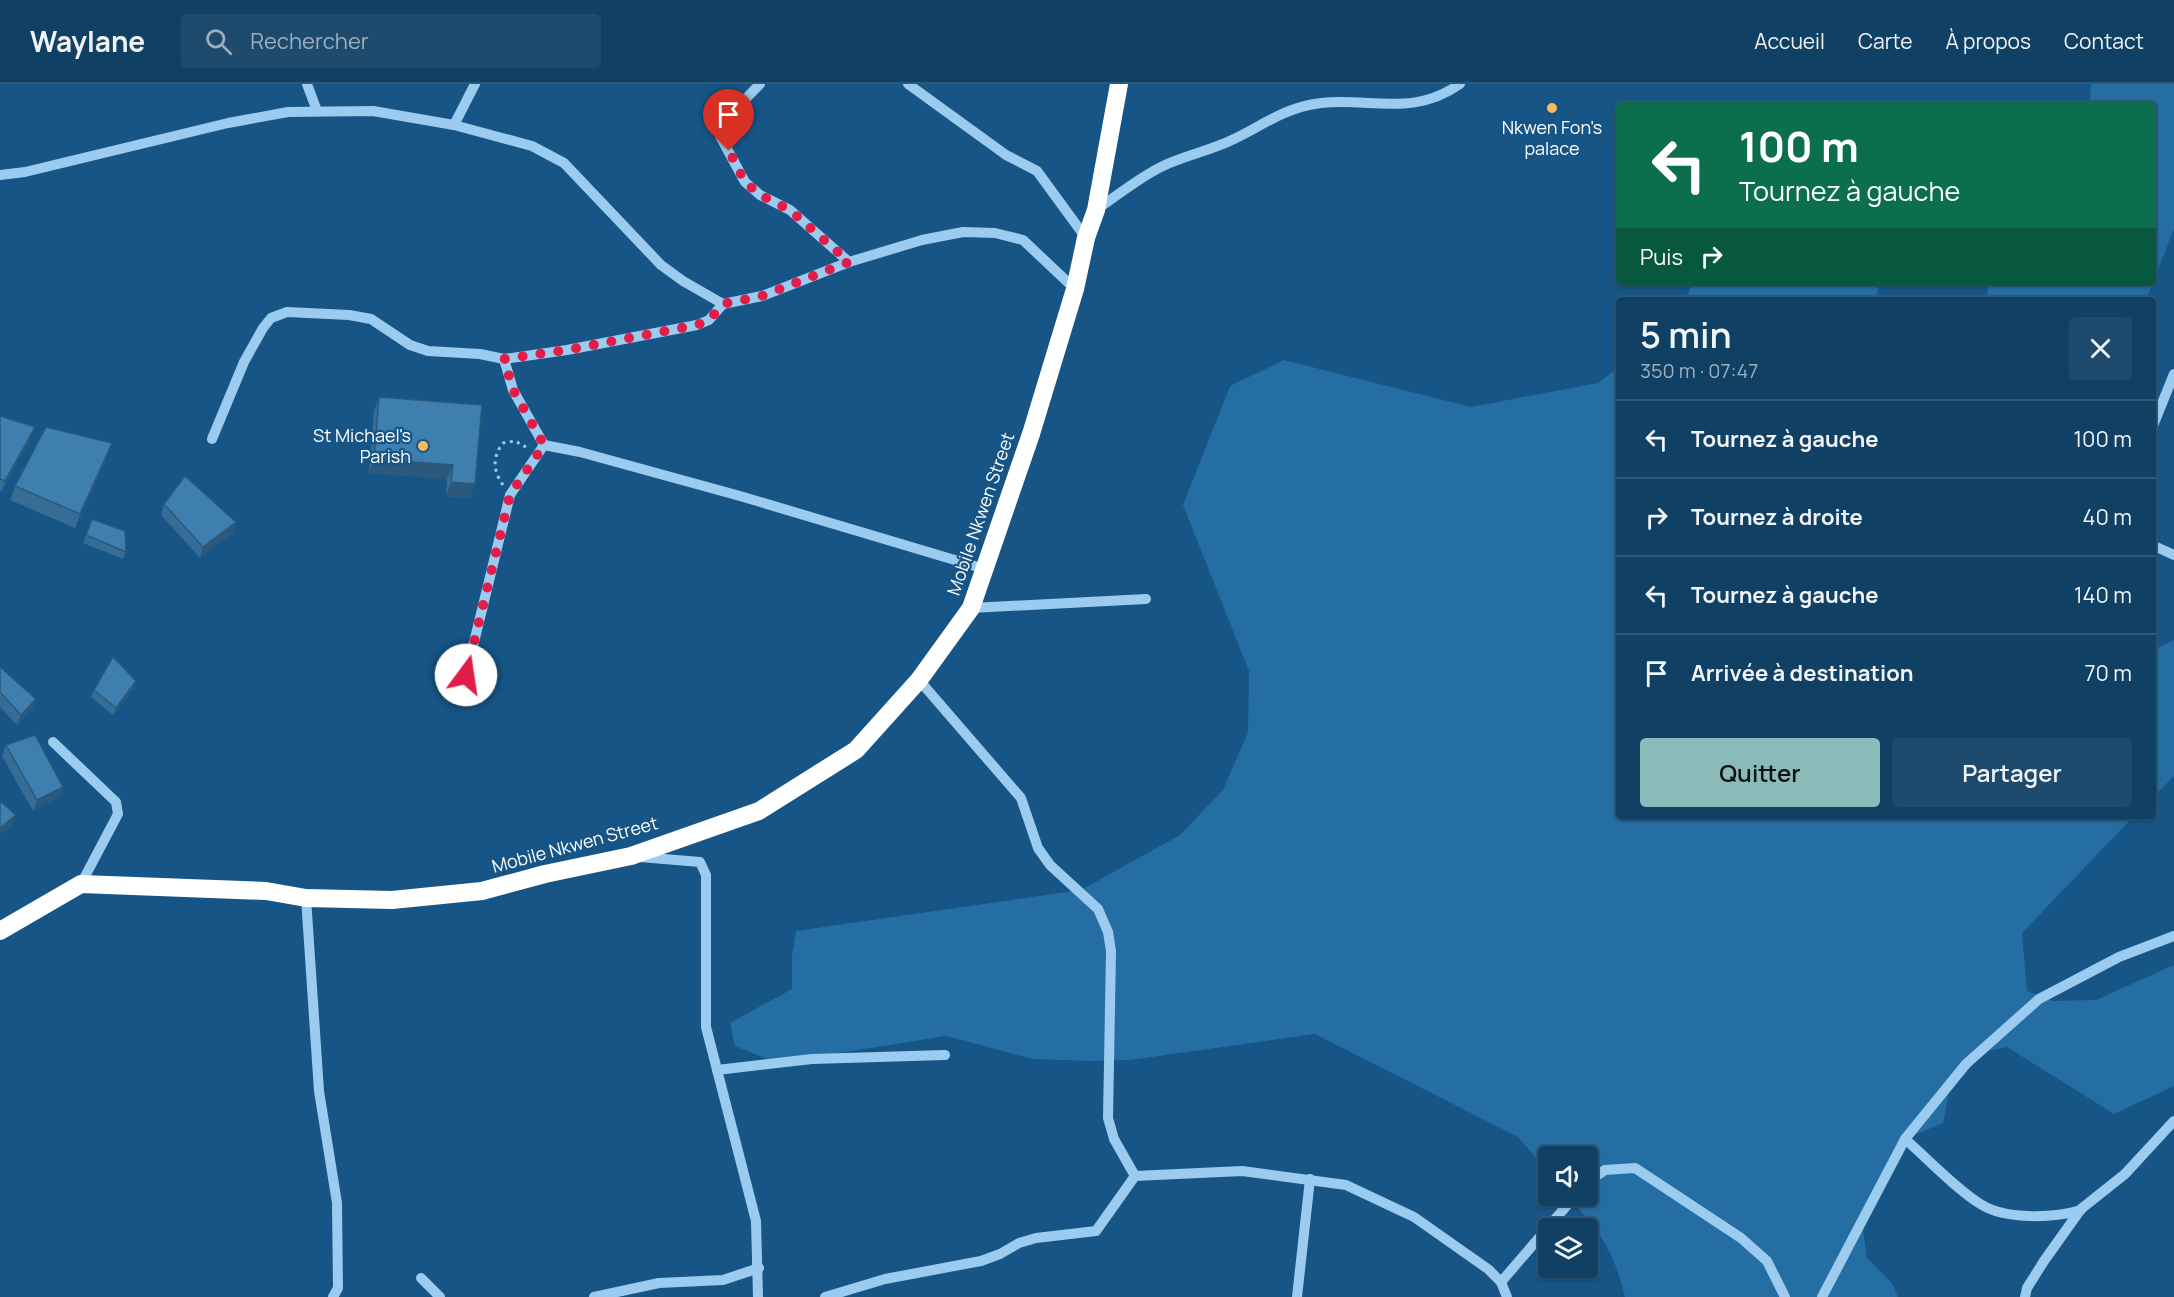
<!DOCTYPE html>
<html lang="fr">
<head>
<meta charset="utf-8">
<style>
	:root { --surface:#104064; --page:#1e4b6d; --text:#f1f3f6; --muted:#9cafbf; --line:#305978; --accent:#8bbbb9 }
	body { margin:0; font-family:Manrope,sans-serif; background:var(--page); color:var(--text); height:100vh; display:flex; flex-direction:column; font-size:22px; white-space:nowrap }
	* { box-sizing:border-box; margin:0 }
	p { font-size:20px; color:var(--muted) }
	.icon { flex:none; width:33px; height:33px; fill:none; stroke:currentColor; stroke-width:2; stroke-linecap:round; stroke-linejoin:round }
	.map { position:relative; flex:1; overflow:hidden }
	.drawer { position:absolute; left:1616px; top:213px; width:540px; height:522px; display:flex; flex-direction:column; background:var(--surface); border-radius:6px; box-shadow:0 2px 4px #0004,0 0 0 2px var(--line) }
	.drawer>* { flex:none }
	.hud { position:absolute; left:1616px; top:18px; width:540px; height:183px; border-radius:6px; box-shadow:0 2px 4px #0004,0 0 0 2px var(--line); background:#0b6e4f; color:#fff; overflow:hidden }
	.controls { position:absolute; left:1538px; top:1062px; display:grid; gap:12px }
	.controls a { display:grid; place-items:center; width:60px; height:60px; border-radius:6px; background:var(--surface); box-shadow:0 2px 4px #0004,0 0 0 2px var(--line); font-size:30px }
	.pin { position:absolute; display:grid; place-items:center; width:51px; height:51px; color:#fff; margin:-62px -26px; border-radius:50% 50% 50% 0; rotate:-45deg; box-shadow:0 0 6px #0007 }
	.pin .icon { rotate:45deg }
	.me { position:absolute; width:66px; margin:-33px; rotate:14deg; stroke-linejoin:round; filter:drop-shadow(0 0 4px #0008) }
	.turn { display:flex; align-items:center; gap:21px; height:126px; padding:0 24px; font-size:27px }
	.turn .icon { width:78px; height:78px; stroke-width:2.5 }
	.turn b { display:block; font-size:42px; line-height:51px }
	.then { display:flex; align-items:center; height:57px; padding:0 24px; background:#0003; gap:12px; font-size:22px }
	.round { display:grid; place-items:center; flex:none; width:63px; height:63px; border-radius:6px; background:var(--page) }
	.summary { display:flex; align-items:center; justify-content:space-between; height:102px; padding:0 24px }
	h1 { font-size:36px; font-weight:600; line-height:45px }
	.cta { display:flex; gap:12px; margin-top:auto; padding:12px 24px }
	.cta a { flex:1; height:69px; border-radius:6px; background:var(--accent); color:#111; font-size:24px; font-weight:600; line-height:69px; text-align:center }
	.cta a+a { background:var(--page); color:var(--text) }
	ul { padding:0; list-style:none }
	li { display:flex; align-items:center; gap:18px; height:78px; padding:0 24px; border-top:2px solid var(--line) }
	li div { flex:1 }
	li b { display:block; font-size:22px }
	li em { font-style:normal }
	header { display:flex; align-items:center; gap:36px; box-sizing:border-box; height:84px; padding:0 30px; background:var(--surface); border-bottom:2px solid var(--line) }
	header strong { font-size:28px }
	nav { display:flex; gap:33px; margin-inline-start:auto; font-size:21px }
	.search { width:420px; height:54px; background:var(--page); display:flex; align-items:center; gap:15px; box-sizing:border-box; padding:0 21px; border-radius:6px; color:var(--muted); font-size:22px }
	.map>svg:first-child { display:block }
</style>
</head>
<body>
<header>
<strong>Waylane</strong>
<div class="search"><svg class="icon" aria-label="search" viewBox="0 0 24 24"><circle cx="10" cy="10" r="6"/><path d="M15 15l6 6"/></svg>Rechercher</div>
<nav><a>Accueil</a><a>Carte</a><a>À propos</a><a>Contact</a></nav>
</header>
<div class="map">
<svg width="2174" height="1213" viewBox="0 0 2174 1213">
	<rect width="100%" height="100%" fill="#165586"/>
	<g fill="#256ea4">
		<path d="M2091 0H2174V145L2146 216H1985L1990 198H2152V21H2090Z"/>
		<path d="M1691 198H1879L1876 216H1683L1689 208Z"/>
		<path d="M1284 276 1471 323 1598 299 1618 284V732H2134L2022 849 2027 907 2053 917 2096 916 2174 881V1002L2114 1030 2007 963 1977 969 1949 1008 1943 1039 1905 1055 1862 1139 1867 1174 1891 1198 1898 1213H1625C1613 1164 1600 1149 1568 1112H1587V1072H1548V1088L1518 1053 1315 950 1130 976 1092 977 1033 975 946 952 777 979 735 962 730 939 792 905V872L796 847 1081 806 1180 751 1223 706 1248 648 1249 587 1183 421 1230 302Z"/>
		<path d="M2174 556V692L2153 713V566Z"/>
	</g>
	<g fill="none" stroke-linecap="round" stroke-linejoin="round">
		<path stroke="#9bcbee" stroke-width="3" stroke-dasharray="3 4.5" stroke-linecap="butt" d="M503 401C493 387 492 373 503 359L515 357 526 363"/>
		<g stroke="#9bcbee" stroke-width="10">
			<path d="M307 0 317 27"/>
			<path d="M760 0 720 41V52L745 98 760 111 790 126 849 178"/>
			<path d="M908 0 1006 71 1037 87 1086 154"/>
			<path d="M454 41 475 0"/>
			<path d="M0 91 25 88 228 39 288 28 373 27 454 41 532 62 564 79 661 181 683 197 723 220 762 212 849 178 922 156 963 148 995 149 1023 156 1075 205"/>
			<path d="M1096 126C1118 111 1141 92 1165 81 1187 71 1212 66 1234 55 1259 43 1281 27 1309 21 1364 10 1409 36 1460 0"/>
			<path d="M504 275 513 306 544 361"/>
			<path d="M2152 344 2174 290"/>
			<path d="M212 355 244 278 263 244 271 234 287 228 349 231 371 235 410 261 428 267 480 270 504 275 567 266 697 241 709 236 723 220"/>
			<path d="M2152 461 2174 471"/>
			<path d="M971 524 1146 515"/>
			<path d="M466 591 510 411 544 361 580 368 740 412 985 485"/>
			<path d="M919 596 1021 714 1038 764 1050 781 1098 825 1108 848 1111 867 1108 1034 1114 1055 1135 1092"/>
			<path d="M53 658 116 718 118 730 81 800"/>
			<path d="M640 773 700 778 706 791V943L756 1137 758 1213"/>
			<path d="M306 814 319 1007 337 1119 338 1204 333 1213"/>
			<path d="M717 986 812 975 945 971"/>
			<path d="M1905 1055C1928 1075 1957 1106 1982 1121 2007 1136 2055 1134 2081 1126"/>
			<path d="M1135 1092 1242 1087 1346 1101 1414 1133 1488 1185 1501 1198 1507 1213"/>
			<path d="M1587 1098 1605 1086 1635 1084 1741 1154 1767 1177 1785 1213"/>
			<path d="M421 1194 440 1213"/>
			<path d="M1501 1198 1575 1112"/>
			<path d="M594 1213 659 1199 723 1196 759 1184"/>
			<path d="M825 1213 885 1195 981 1177 1000 1170 1019 1159 1036 1154 1096 1147 1135 1092"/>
			<path d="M1297 1213 1310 1095"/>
			<path d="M1822 1213 1905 1055 1966 980 2039 915 2119 873 2174 852"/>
			<path d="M2025 1213 2027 1204 2044 1177 2081 1125 2125 1090 2174 1037"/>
		</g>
		<path stroke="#fff" stroke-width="18" d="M0 847 81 800 266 807 306 814 392 816 482 807 545 790 631 772 759 727 856 666 919 596 971 524 1031 350 1075 205 1086 154 1096 126 1119 0"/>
	</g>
	<g fill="#356d97">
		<path d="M379 313 475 400 470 414 446 412 447 395 369 389 374 327Z"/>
		<path d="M0 332 31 354 1 408 0 407Z"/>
		<path d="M112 359 107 373 75 444 10 416 15 402Z"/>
		<path d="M164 420 236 438 232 449 200 474 161 431Z"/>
		<path d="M92 435 126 468 123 475 83 459Z"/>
		<path d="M0 583 33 625 17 641 0 623Z"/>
		<path d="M136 597 134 604 113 631 91 613 94 606Z"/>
		<path d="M6 661 63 703 59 713 33 727 2 672Z"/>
	</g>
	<g fill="#2b597b">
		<path d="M35 343 31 354 1 408 5 397Z"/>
		<path d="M112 359 107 373 75 444 80 430Z"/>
		<path d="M374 375 453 381 447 395 369 389Z"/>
		<path d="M451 398 475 400 470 414 446 412Z"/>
		<path d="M236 438 232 449 200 474 203 463Z"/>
		<path d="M136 597 134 604 113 631 116 624Z"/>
		<path d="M36 615 33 625 17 641 21 631Z"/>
		<path d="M63 703 59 713 33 727 37 716Z"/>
		<path d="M16 731 12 742 0 751V744Z"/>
	</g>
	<g fill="#3e7fb0" stroke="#2b597b" stroke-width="1.5">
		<path d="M379 313 482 321 475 400 451 398 453 381 374 375Z"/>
		<path d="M0 332 35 343 5 397 0 395Z"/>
		<path d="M46 343 112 359 80 430 15 402Z"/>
		<path d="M185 392 236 438 203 463 164 420Z"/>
		<path d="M92 435 125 447 126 468 86 451Z"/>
		<path d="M113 573 136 597 116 624 94 606Z"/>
		<path d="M0 583 36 615 21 631 0 608Z"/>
		<path d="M35 651 63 703 37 716 6 661Z"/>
		<path d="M0 717 16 731 0 744Z"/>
	</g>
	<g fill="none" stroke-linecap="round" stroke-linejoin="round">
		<path stroke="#e11d48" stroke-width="10" stroke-dasharray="0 18" d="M466 591 510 411 544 361 513 306 504 275 567 266 697 241 709 236 723 220 762 212 849 178 790 126 760 111 745 98 729 67"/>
	</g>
	<g fill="#ffba58" stroke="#165586" stroke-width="2">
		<circle cx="1552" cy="24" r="6"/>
		<circle cx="423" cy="362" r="6"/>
	</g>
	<g text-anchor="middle" stroke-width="4.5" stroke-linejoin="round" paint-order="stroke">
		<g font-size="18" fill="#fff" stroke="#165586">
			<text x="1552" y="50">Nkwen Fon's<tspan x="1552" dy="21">palace</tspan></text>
			<text x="411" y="358" text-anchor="end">St Michael's<tspan x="411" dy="21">Parish</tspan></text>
		</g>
		<g font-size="18" fill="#fff" stroke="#165586">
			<text transform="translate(981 430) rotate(-71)" y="6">Mobile Nkwen Street</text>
			<text transform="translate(575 761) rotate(-15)" y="6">Mobile Nkwen Street</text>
		</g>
	</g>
</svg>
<div class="controls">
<a><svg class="icon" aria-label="sound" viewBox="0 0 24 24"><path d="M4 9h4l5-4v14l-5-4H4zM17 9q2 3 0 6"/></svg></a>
<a><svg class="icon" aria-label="layers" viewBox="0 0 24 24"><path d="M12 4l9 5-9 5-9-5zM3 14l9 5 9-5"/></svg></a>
</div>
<div class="pin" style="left:729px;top:67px;background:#d93025"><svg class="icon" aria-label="arrive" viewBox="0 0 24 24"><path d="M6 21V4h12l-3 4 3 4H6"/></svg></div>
<svg class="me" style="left:466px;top:591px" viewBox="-20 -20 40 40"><circle r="19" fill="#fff"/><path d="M0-13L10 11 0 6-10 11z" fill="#e11d48"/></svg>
<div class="hud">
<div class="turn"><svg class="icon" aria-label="left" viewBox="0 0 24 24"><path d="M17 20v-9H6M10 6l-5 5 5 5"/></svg><div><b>100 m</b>Tournez à gauche</div></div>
<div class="then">Puis<svg class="icon" aria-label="right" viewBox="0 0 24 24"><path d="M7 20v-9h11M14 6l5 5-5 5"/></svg></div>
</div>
<section class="drawer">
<div class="summary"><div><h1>5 min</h1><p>350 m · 07:47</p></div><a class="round"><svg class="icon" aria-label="close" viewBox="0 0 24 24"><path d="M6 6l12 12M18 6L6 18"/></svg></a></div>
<ul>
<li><svg class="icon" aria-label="left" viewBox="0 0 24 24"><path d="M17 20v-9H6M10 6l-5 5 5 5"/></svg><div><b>Tournez à gauche</b></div><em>100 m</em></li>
<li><svg class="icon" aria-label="right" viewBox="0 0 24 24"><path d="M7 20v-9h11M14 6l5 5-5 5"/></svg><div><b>Tournez à droite</b></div><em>40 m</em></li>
<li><svg class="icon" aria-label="left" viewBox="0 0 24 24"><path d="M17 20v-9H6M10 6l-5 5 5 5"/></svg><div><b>Tournez à gauche</b></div><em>140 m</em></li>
<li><svg class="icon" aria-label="arrive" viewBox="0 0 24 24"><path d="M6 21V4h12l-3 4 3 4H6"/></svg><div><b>Arrivée à destination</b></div><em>70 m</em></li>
</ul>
<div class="cta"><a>Quitter</a><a>Partager</a></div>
</section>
</div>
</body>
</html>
